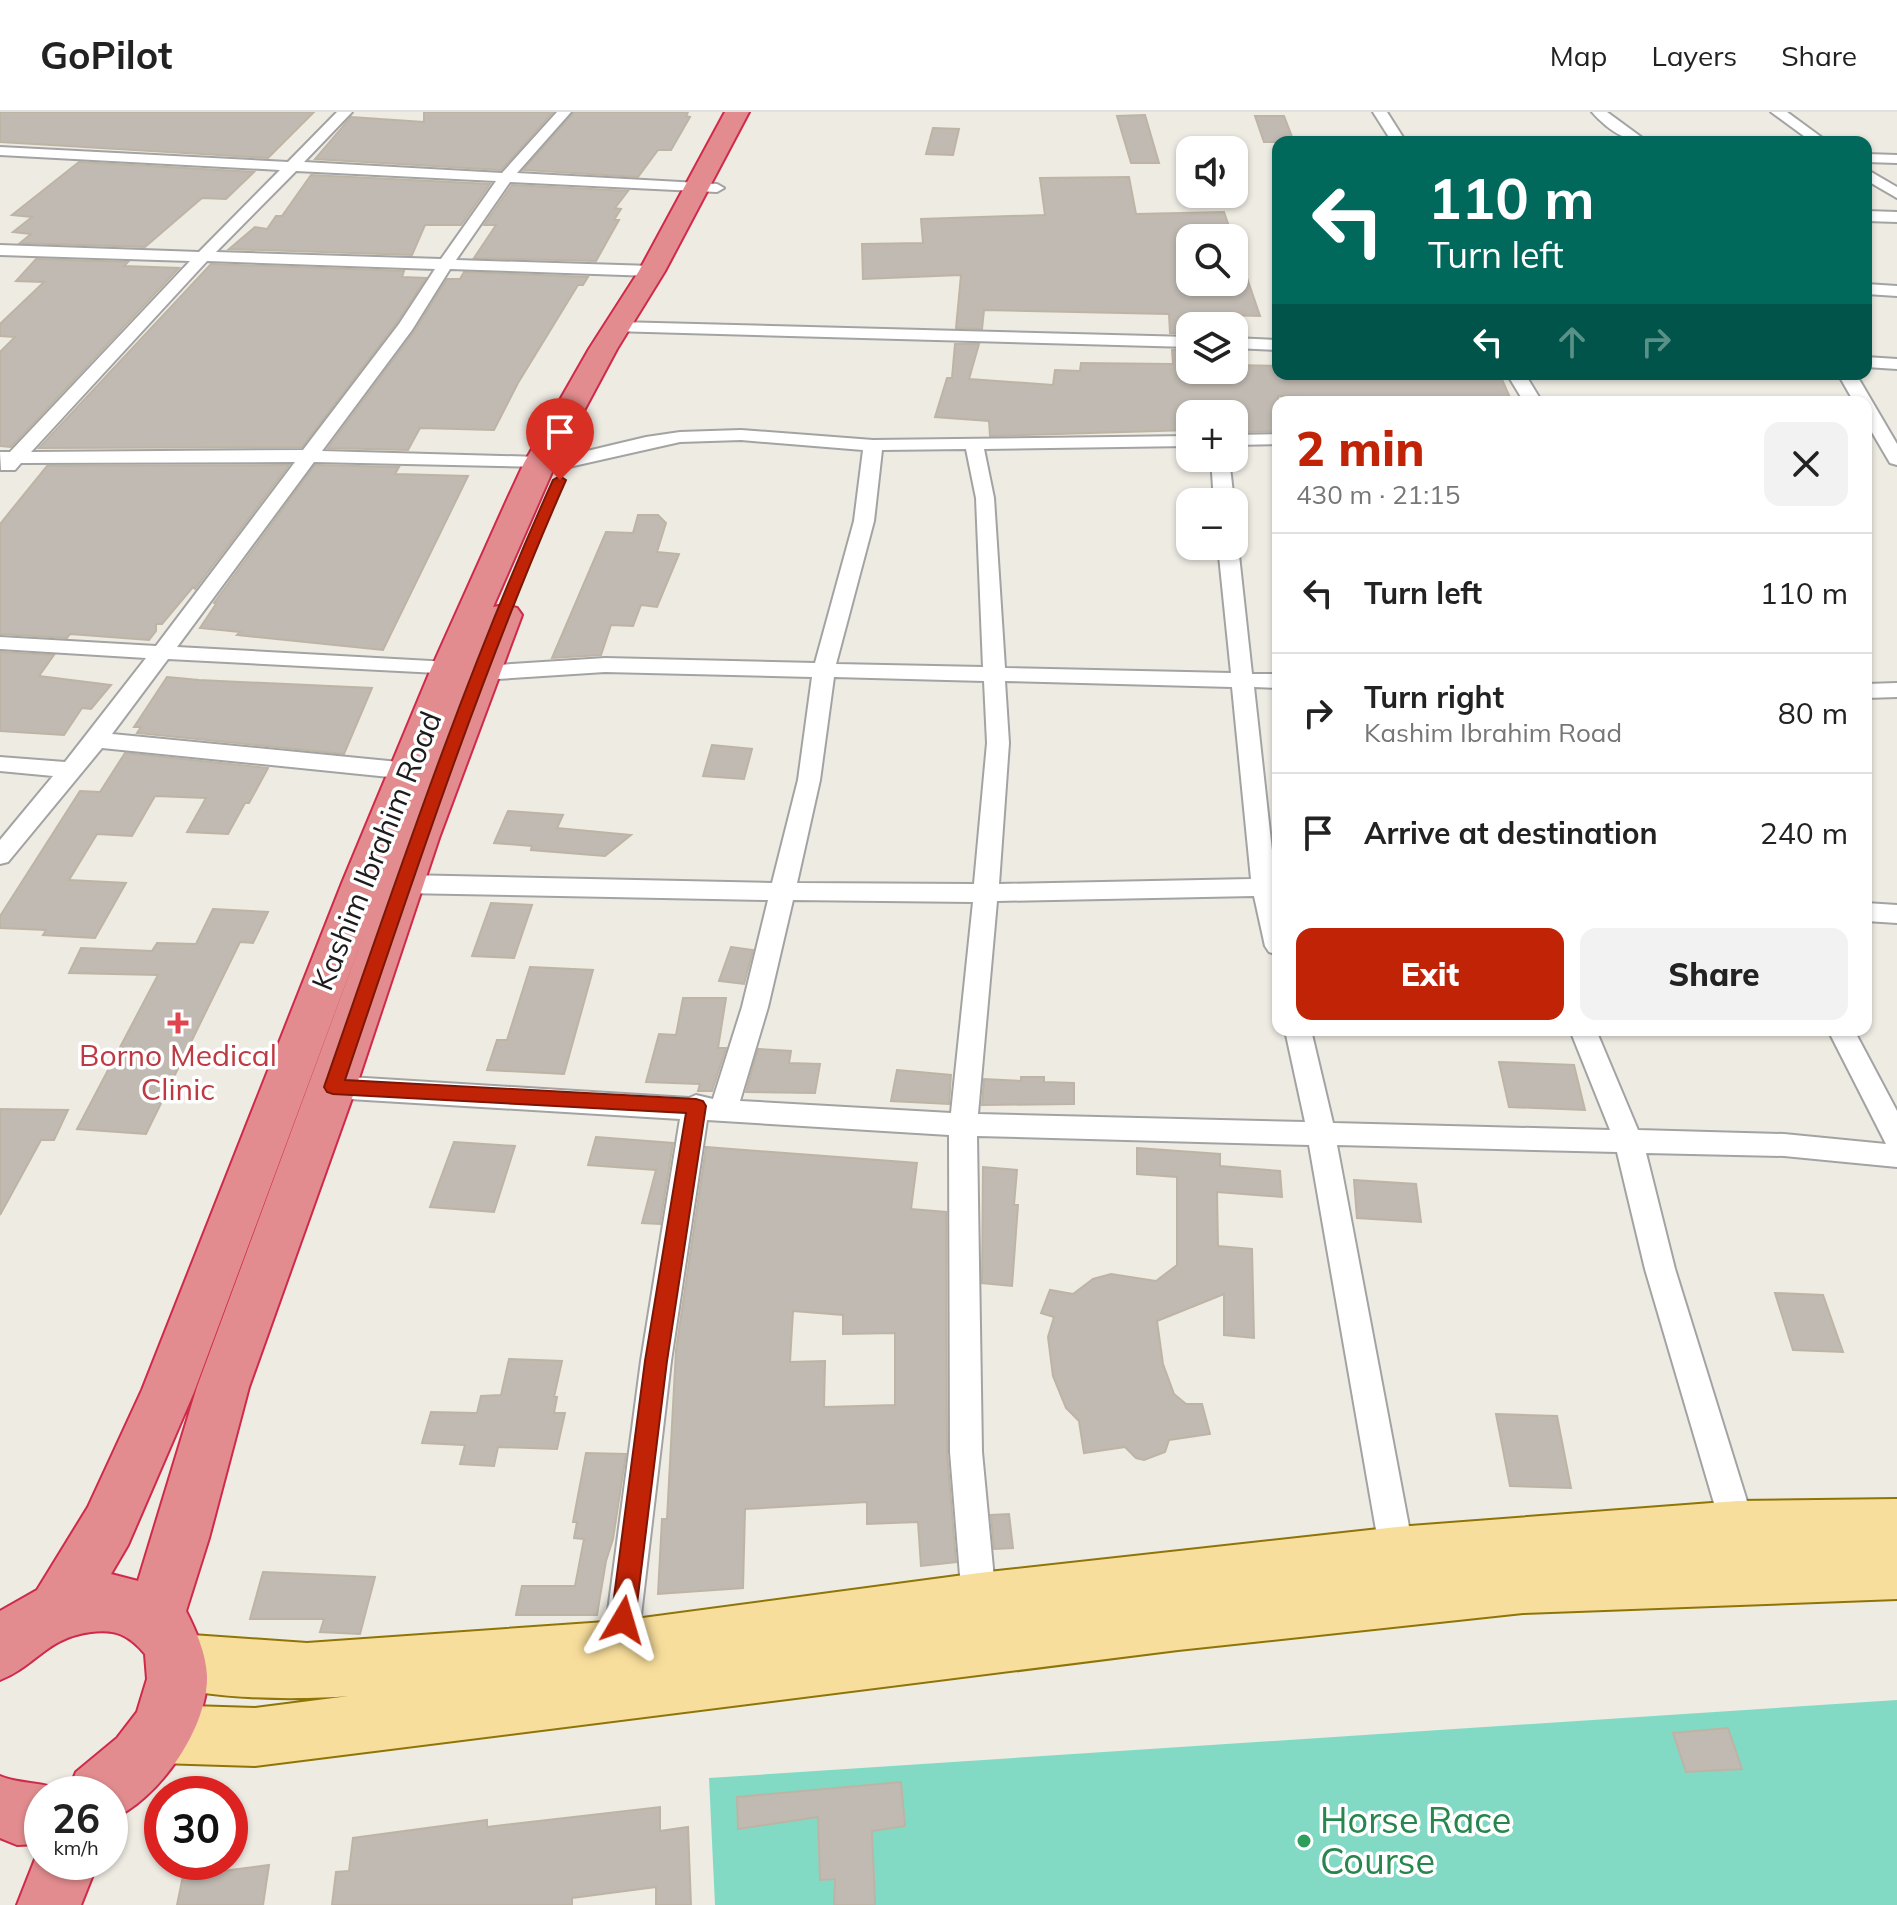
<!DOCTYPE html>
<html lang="en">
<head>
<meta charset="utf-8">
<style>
	:root { --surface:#fff; --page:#f2f2f2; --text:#222; --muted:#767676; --line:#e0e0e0; --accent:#c12307 }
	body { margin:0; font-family:Mulish,sans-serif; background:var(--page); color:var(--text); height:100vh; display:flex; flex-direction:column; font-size:30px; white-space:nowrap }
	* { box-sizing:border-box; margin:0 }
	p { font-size:26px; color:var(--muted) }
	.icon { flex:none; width:44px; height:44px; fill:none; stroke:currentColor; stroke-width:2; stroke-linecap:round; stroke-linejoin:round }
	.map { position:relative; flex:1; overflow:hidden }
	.side { position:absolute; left:1272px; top:284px; width:600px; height:640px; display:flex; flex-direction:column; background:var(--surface); border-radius:16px; box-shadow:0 2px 6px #0004 }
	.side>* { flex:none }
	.top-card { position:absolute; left:1272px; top:24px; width:600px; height:244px; border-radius:16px; box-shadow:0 2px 6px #0004; background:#00695c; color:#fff; overflow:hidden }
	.controls { position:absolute; left:1176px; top:24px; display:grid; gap:16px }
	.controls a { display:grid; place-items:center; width:72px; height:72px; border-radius:16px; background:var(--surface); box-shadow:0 2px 6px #0004; font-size:40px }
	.speed { position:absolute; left:24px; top:1664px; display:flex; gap:16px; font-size:40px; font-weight:700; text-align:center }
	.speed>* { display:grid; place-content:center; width:104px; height:104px; border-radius:50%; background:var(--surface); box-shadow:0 2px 6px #0004; line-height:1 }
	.speed small { font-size:20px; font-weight:400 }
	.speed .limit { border:12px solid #d22; background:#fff; color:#111 }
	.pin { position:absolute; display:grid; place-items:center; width:68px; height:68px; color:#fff; margin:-82px -34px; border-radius:50% 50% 50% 0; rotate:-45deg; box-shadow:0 0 8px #0007 }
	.pin .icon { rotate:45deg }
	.me { position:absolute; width:88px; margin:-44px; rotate:7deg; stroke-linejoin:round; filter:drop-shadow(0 0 6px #0008) }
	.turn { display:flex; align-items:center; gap:28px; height:168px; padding:0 24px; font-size:36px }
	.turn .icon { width:104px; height:104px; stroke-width:2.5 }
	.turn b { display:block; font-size:56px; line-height:68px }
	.lanes { display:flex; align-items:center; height:76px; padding:0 24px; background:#0003; justify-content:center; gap:40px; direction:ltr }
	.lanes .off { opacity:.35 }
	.round { display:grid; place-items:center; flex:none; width:84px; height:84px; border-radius:16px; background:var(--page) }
	.summary { display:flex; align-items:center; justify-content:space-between; height:136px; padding:0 24px }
	h1 { font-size:48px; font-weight:800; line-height:60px; color:var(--accent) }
	.primary-button { display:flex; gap:16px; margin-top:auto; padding:16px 24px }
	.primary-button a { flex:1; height:92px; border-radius:16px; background:var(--accent); color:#fff; font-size:32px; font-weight:800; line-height:92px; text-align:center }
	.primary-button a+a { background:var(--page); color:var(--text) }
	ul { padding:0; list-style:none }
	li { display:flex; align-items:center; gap:24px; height:120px; padding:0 24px; border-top:2px solid var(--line) }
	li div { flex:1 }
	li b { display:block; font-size:30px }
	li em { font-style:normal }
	header { display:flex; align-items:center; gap:48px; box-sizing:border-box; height:112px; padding:0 40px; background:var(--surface); border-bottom:2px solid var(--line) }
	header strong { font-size:38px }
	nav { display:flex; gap:44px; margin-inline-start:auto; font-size:28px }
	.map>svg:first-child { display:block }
</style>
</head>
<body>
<header>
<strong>GoPilot</strong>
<nav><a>Map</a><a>Layers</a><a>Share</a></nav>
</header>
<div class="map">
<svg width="1897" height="1793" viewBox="0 0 1897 1793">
	<rect width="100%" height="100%" fill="#edebe2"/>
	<path fill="#82dac5" d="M1897 1588V1793H715L709 1666Z"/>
	<g fill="#c1bab2" stroke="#beb4a5" stroke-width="2" fill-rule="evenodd">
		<path d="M0 0H314L268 46 0 30Z"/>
		<path d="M424 0H553L501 58 315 47 351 5 424 10Z"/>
		<path d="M574 0H688L686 4 690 5 671 38H658L638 65 523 58Z"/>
		<path d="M1145 3 1159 51H1131L1117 4Z"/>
		<path d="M1255 4H1284L1294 30H1264Z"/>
		<path d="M933 16 959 17 953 43 926 42Z"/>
		<path d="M79 50 254 60 226 87 202 86 145 135 20 131 31 122 13 120 32 105 12 103Z"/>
		<path d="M311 63 490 72 461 113H425L412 143 229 137 255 115 267 117 276 104H282Z"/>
		<path d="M1129 65 1136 102 1224 100 1233 126H1190V170H1234V128L1260 204 1223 203 1225 214H1190V222L1170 221 1169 202 984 198 982 217 956 216 961 163 863 167 862 132 923 131 921 107 1045 103 1040 66Z"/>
		<path d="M512 73 628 79 615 96 621 97 614 108H619L596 149 474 146 496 113H484Z"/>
		<path d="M36 147 128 150 124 154 179 156 11 335 0 334V240L15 225 0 224V212L44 170 16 169Z"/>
		<path d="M211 152 404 159 402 165 426 166 397 210 302 335 39 336Z"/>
		<path d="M464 160 588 165 583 173H578L518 271 494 318 420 316 408 338 328 336 414 220 447 167H460Z"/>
		<path d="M955 232H979L969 267 1053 273 1055 258 1080 259 1081 251 1173 252 1172 238H1190V258H1234V253L1278 254V262L1500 263 1512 290 1278 284V319L1240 320 1234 302H1190V318L990 324 989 309 935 305 947 266H952Z"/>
		<path d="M289 353 195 477 193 475 162 512H156V519L149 528 70 522 67 526 0 522V412L47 354Z"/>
		<path d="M315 353 399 355 395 362 468 364 383 538 237 523 240 520 200 516 216 492 214 491Z"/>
		<path d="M638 403H658L666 411 657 440 679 442 657 495 641 493 633 514 611 513 601 543 552 546 606 420 633 421Z"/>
		<path d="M0 540 54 543 39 564 111 573 91 597 82 596 64 623 0 619Z"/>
		<path d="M167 565 199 568 372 576 344 642 137 621 141 615H134Z"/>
		<path d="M712 633 752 637 744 667 703 664Z"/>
		<path d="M125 641 268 656 249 691H245L228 722 187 720 206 686 155 684 132 724 97 722 69 768 126 771 95 826 43 823 46 818 0 816V804L80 679 100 680Z"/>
		<path d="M508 699 563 703 557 716 631 723 605 744 531 738 532 734 494 731Z"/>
		<path d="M491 791 532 793 514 846 472 844Z"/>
		<path d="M213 797 268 800 253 831 240 830 146 1022 77 1017 158 863 69 861 81 836 152 839 157 831 196 832Z"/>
		<path d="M731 835 753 838 744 872 719 869Z"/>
		<path d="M530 855 593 858 564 962 487 958 497 928H507Z"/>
		<path d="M683 886H726L718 936H726L712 979H698L700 972 646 970 659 922 676 923Z"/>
		<path d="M758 937 791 939 789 951 820 952 815 981 746 980Z"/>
		<path d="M1499 950 1574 953 1585 998 1509 995Z"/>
		<path d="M897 958 951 963 949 992 891 989Z"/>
		<path d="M1021 965H1044V970L1074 971V992L982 993 984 967 1021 969Z"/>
		<path d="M0 997 68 998 54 1028H41L0 1103Z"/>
		<path d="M596 1025 673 1031 660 1112 642 1111 656 1058 588 1053Z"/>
		<path d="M454 1030 515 1034 494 1100 430 1095Z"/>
		<path d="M706 1035 917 1051 911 1097 946 1100 947 1340 956 1450 921 1454 918 1410 867 1412V1390L745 1397 743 1476 658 1482 662 1407H667L676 1238ZM793 1199 843 1203V1222L895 1221V1293L824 1295 825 1249 790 1250Z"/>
		<path d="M1137 1036 1220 1042V1054L1280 1059 1282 1085 1217 1080 1218 1134 1252 1137 1254 1226 1224 1223V1182L1157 1209 1163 1252 1174 1282 1186 1292H1202L1210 1322 1169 1328 1165 1340 1144 1348 1136 1346 1125 1335 1084 1341 1079 1309 1066 1296 1053 1264 1048 1225 1054 1205 1041 1201 1050 1178 1073 1182 1093 1167 1111 1162 1156 1169 1177 1153V1065L1137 1062Z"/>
		<path d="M983 1055 1017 1058 1014 1093H1018L1012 1174 982 1171Z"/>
		<path d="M1354 1068 1416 1072 1421 1110 1357 1106Z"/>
		<path d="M1775 1181 1823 1183 1843 1240 1793 1238Z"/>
		<path d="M509 1247 562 1249 554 1285H557L554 1301H565L557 1337 498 1335 494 1354 460 1352 465 1333 422 1331 431 1300 477 1301 481 1284 501 1283Z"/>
		<path d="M1496 1302 1557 1304 1571 1376 1510 1374Z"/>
		<path d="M586 1341 626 1342 613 1427 606 1449 597 1503H516L522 1474H575L584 1427 574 1426 577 1410H573Z"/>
		<path d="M1009 1402 1013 1436 994 1437 991 1403Z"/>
		<path d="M263 1460 375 1465 360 1522 320 1520 324 1507H250Z"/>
		<path d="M1728 1616 1742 1657 1686 1660 1673 1621Z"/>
		<path d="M901 1670 905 1714 872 1719 875 1793H834L835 1767 820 1768 818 1705 738 1717 737 1685Z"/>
		<path d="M660 1695V1719L688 1715 691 1793H656V1775L572 1786V1793H332L336 1760 349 1759 353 1726 487 1708V1715Z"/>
		<path d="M269 1753 263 1793H177L183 1764Z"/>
	</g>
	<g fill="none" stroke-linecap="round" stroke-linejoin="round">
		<defs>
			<g id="street">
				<path d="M337 0H352L304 50 502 61 557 0H571L517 61 717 72 724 76 717 80 510 70 456 148 652 154 660 159 652 164 450 157 412 218 322 339 540 345 547 347 549 351 547 355 314 350 177 535 449 550 457 552 460 557 457 562 168 547 112 622 409 651 417 654 420 659 417 664 409 667 102 636 8 750 0 752V728L53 664 0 659V645L65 650 146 546 0 537V525L156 534 295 350 21 351 15 358H1L0 340H10L190 149 0 143V133L199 140 280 58 0 43V35L288 50ZM296 59 496 69 441 147 216 140ZM207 149 435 157 399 212 303 338 31 340Z"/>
				<path d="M1373 0H1387L1406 30H1392Z"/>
				<path d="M1592 0H1607L1648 30C1625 30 1607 17 1592 0Z"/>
				<path d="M1771 0H1787L1828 30H1812Z"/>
				<path d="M1866 42 1897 43V51L1866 50Z"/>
				<path d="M1866 57 1897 75V86L1866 68Z"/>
				<path d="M1866 99 1897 100V110L1866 109Z"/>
				<path d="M1866 172 1897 174V184L1866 182Z"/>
				<path d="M618 210 1190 225V235L612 219 610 215Z"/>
				<path d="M1234 226 1278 228V238L1234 236Z"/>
				<path d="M1866 245 1897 247V257L1866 255Z"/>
				<path d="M1507 262H1525L1542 290H1524Z"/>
				<path d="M1838 262H1856L1897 332V353L1890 351 1866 310V290H1854Z"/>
				<path d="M741 318 873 328 1190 324V334L984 337 994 386 1005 556 1231 561 1218 434H1234V430L1238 434 1252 562H1278V576L1254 575 1275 766H1278V843L1269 840 1265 834 1254 784 997 789 978 1002 1305 1010 1285 918H1311L1333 1011 1610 1018 1570 918H1596L1638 1018 1784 1022 1886 1032 1828 918H1854L1897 999V1055L1784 1044 1646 1041 1675 1157 1755 1415 1750 1426 1738 1431 1726 1426 1721 1415 1645 1157 1617 1040 1337 1033 1414 1441 1409 1452 1397 1457 1385 1452 1380 1441 1309 1033 977 1024 982 1340 996 1488 991 1500 979 1505 967 1500 962 1488 950 1340 949 1023 707 1008 671 1249 637 1537 632 1549 620 1554 608 1549 603 1537 641 1249 680 1007 333 986 323 983 319 975 323 967 333 964 689 986 696 983 713 987 742 895 768 788 403 781 394 778 391 772 394 766 403 763 772 771 798 668 812 565 605 560 481 568 470 561 481 554 605 546 815 551 854 409 863 338 741 328 680 330 569 355 560 349 562 345 646 325 680 320ZM966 337 976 386 983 555 836 552 874 409 882 338ZM834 565 984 569 987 631 974 772 797 771 820 668ZM1005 569 1232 575 1251 767 999 772 1009 631ZM793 788 973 790 951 1001 740 989 768 895Z"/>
				<path d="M1278 322V332L1234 333V323Z"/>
				<path d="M1211 346H1229L1234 390H1214Z"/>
				<path d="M1897 571V585L1866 586V572Z"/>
				<path d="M1866 791 1897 793V811L1866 809Z"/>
			</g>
			<path id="primary" d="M1897 1387V1487L1523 1501 1178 1538 255 1654 159 1651 138 1643 130 1622 138 1601 159 1593 255 1596 349 1584C300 1588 202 1588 158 1570L150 1550 158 1530 178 1522 307 1531 620 1509 979 1461 1397 1415 1738 1389Z"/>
			<g id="highway">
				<path d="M725 0H749L665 159 617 237 556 351 493 495 505 493 517 496 522 503 439 726 356 975 249 1275 209 1426 186 1499C196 1519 206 1541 207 1564 208 1617 158 1688 110 1708V1682H67L76 1660 117 1626 137 1600 147 1567 145 1542C129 1523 116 1517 91 1520 46 1526 37 1553 0 1568V1499L37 1478 88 1395 142 1278 342 771 431 557 506 390 524 351 589 237 639 159ZM367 814 197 1275 138 1469 111 1462 128 1433 194 1280Z"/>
				<path d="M0 1664C22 1673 41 1669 64 1679L65 1682H42V1750H98L81 1793H17L41 1732 17 1733 0 1726Z"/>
			</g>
		</defs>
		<use href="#street" stroke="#a3a3a3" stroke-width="4"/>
		<use href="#primary" stroke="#8f7506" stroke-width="4"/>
		<use href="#highway" stroke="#d02a4a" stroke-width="4"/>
		<use href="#street" fill="#fff" fill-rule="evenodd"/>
		<use href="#primary" fill="#f8de9c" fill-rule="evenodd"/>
		<use href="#highway" fill="#e28c8f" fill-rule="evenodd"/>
	</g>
	<path fill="#c12307" stroke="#7d1705" stroke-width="2" d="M560 364 566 368C480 563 413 767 345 968L696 987 703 989 706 994 667 1249 635 1508 632 1517 623 1520 615 1517 611 1508 645 1249 686 1001 333 982 327 980 324 975C395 771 464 565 553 368Z"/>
	<path fill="#e0444e" stroke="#fff" stroke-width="3" d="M174 899h8v8h8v8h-8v8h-8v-8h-8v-8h8z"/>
	<circle fill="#2e9e5b" stroke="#fff" stroke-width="3" cx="1304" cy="1729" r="8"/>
	<g text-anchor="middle" stroke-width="7" stroke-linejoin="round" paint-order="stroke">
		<g font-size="30" fill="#1c1c1c" stroke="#fff">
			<text transform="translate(377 739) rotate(-68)" y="10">Kashim Ibrahim Road</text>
		</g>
		<g font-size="30" fill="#be3a42" stroke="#fff">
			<text x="178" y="954">Borno Medical<tspan x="178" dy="34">Clinic</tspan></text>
		</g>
		<g font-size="36" fill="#27864d" stroke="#fff" text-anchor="start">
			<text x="1320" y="1721">Horse Race<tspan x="1320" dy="41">Course</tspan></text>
		</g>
	</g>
</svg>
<div class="controls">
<a><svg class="icon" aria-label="sound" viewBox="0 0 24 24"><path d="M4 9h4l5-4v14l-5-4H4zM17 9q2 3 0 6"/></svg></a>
<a><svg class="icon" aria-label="search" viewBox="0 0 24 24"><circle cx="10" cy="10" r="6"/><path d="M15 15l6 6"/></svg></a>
<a><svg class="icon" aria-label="layers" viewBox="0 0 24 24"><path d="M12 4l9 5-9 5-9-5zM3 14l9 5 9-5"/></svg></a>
<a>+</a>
<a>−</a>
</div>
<div class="speed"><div>26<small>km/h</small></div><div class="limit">30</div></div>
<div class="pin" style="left:560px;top:368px;background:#d93025"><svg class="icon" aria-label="arrive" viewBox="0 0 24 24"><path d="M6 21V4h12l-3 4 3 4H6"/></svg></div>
<svg class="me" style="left:623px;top:1508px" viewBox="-20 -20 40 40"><path d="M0-17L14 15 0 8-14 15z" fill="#c12307" stroke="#fff" stroke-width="4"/></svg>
<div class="top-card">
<div class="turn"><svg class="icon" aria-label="left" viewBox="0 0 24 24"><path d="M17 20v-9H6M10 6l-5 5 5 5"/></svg><div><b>110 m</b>Turn left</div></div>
<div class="lanes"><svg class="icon" aria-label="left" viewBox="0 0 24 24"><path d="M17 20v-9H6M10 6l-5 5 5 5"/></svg><svg class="icon off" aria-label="ahead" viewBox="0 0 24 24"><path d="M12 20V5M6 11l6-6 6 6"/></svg><svg class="icon off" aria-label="right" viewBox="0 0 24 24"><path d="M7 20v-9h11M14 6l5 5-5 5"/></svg></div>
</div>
<section class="side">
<div class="summary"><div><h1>2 min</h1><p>430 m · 21:15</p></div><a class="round"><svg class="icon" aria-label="close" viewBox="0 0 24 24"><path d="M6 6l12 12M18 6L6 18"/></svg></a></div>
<ul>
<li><svg class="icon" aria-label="left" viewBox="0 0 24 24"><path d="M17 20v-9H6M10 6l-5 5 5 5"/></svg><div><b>Turn left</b></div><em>110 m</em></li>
<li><svg class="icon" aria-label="right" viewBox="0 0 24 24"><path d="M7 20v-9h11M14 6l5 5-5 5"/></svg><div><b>Turn right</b><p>Kashim Ibrahim Road</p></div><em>80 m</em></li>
<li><svg class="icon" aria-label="arrive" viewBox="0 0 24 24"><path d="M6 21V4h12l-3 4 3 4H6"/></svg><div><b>Arrive at destination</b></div><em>240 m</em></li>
</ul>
<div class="primary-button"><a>Exit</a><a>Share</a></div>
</section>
</div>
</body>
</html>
